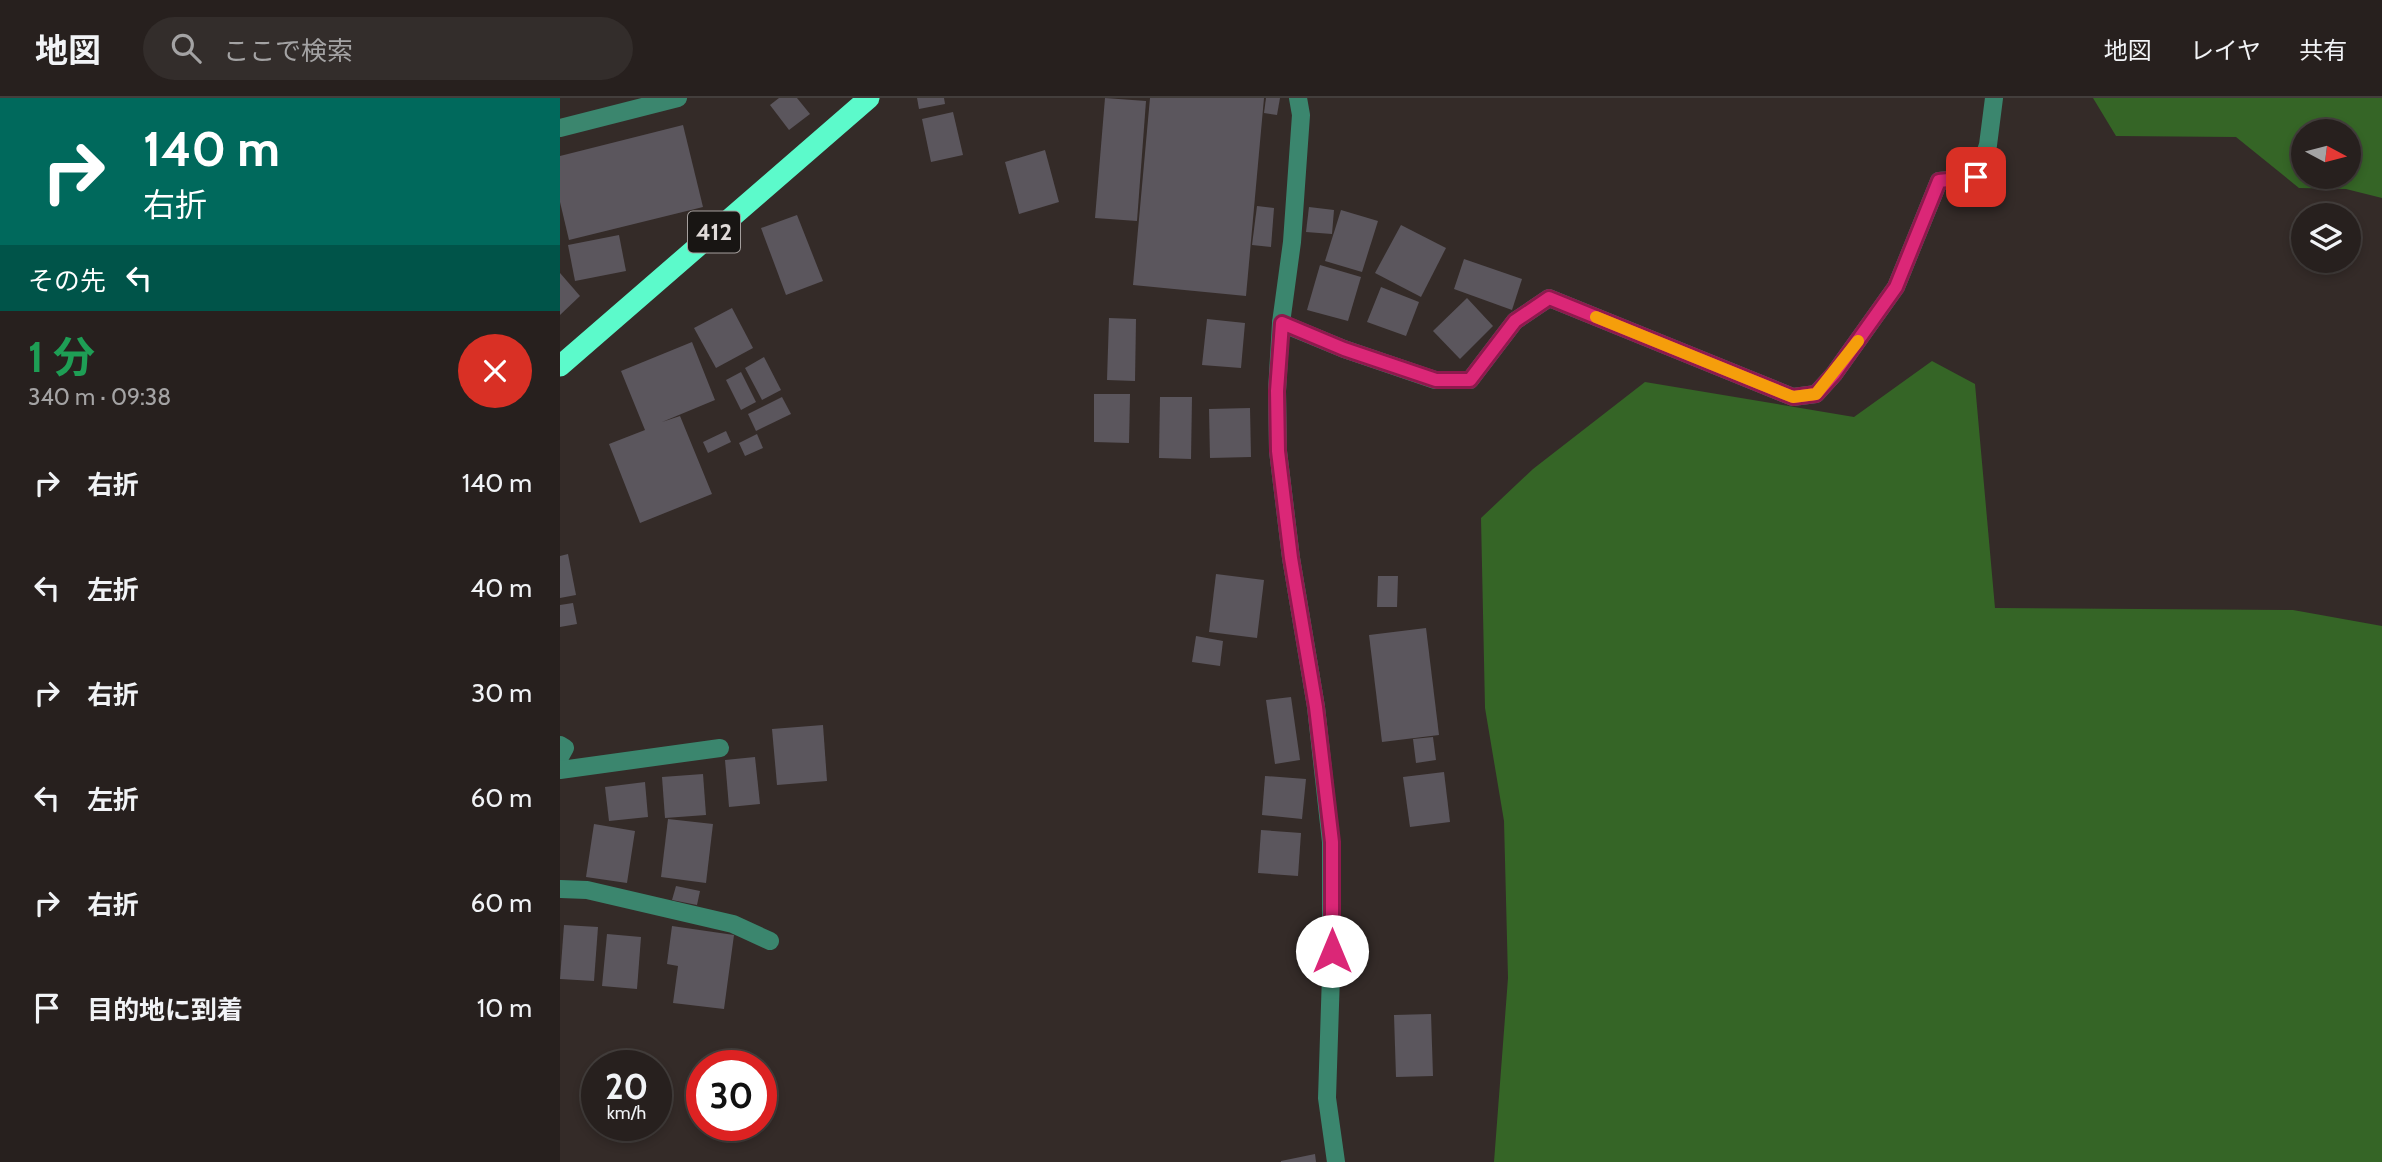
<!DOCTYPE html>
<html lang="ja">
<head>
<meta charset="utf-8">
<style>
	:root { --surface:#27201e; --page:#332d2b; --text:#f1f3f6; --muted:#a4a3a4; --line:#433e3c }
	body { margin:0; font-family:Cabin,"Noto Sans JP",sans-serif; background:var(--page); color:var(--text); height:100vh; display:flex; flex-direction:column; font-size:26px; white-space:nowrap }
	* { box-sizing:border-box; margin:0 }
	p { font-size:23px; color:var(--muted) }
	.icon { flex:none; width:38px; height:38px; fill:none; stroke:currentColor; stroke-width:2; stroke-linecap:round; stroke-linejoin:round }
	.map { position:relative; flex:1; overflow:hidden }
	.details { display:flex; flex-direction:column; background:var(--surface); width:560px }
	.details>* { flex:none }
	.guide { background:#00695c; color:#fff; overflow:hidden }
	.needle { width:46px; rotate:97deg }
	.buttons { position:absolute; left:1731px; top:21px; display:grid; gap:14px }
	.buttons a { display:grid; place-items:center; width:70px; height:70px; border-radius:50%; background:var(--surface); box-shadow:0 4px 10px #0003,0 0 0 2px var(--line); font-size:35px }
	.speed { position:absolute; left:21px; top:952px; display:flex; gap:14px; font-size:35px; font-weight:700; text-align:center }
	.speed>* { display:grid; place-content:center; width:91px; height:91px; border-radius:50%; background:var(--surface); box-shadow:0 4px 10px #0003,0 0 0 2px var(--line); line-height:1 }
	.speed small { font-size:18px; font-weight:400 }
	.speed .limit { border:10px solid #d22; background:#fff; color:#111 }
	.pin { position:absolute; display:grid; place-items:center; width:60px; height:60px; color:#fff; margin:-30px; border-radius:14px; box-shadow:0 4px 10px #0006 }
	.me { position:absolute; width:77px; margin:-38px; rotate:0deg; stroke-linejoin:round; filter:drop-shadow(0 0 5px #0008) }
	.turn { display:flex; align-items:center; gap:24px; height:147px; padding:0 28px; font-size:32px }
	.turn .icon { width:91px; height:91px; stroke-width:2.5 }
	.turn b { display:block; font-size:49px; line-height:60px }
	.then { display:flex; align-items:center; height:66px; padding:0 28px; background:#0003; gap:14px; font-size:26px }
	.round { display:grid; place-items:center; flex:none; width:74px; height:74px; border-radius:37px; background:var(--page) }
	.headline { display:flex; align-items:center; justify-content:space-between; height:119px; padding:0 28px }
	h1 { font-size:42px; font-weight:700; line-height:52px; color:#1e9e55 }
	ul { padding:0; list-style:none }
	li { display:flex; align-items:center; gap:21px; height:105px; padding:0 28px }
	li div { flex:1 }
	li b { display:block; font-size:26px }
	li em { font-style:normal }
	header { display:flex; align-items:center; gap:42px; box-sizing:border-box; height:98px; padding:0 35px; background:var(--surface); border-bottom:2px solid var(--line) }
	header strong { font-size:33px }
	nav { display:flex; gap:38px; margin-inline-start:auto; font-size:24px }
	.search { width:490px; height:63px; background:var(--page); display:flex; align-items:center; gap:18px; box-sizing:border-box; padding:0 24px; border-radius:38px; color:var(--muted); font-size:26px }
	main { display:flex; flex:1; min-height:0 }
	.map>svg:first-child { display:block }
</style>
</head>
<body>
<header>
<strong>地図</strong>
<div class="search"><svg class="icon" aria-label="search" viewBox="0 0 24 24"><circle cx="10" cy="10" r="6"/><path d="M15 15l6 6"/></svg>ここで検索</div>
<nav><a>地図</a><a>レイヤ</a><a>共有</a></nav>
</header>
<main>
<section class="details">
<div class="guide">
<div class="turn"><svg class="icon" aria-label="right" viewBox="0 0 24 24"><path d="M7 20v-9h11M14 6l5 5-5 5"/></svg><div><b>140 m</b>右折</div></div>
<div class="then">その先<svg class="icon" aria-label="left" viewBox="0 0 24 24"><path d="M17 20v-9H6M10 6l-5 5 5 5"/></svg></div>
</div>
<div class="headline"><div><h1>1 分</h1><p>340 m · 09:38</p></div><a class="round" style="background:#d93025;color:#fff"><svg class="icon" aria-label="close" viewBox="0 0 24 24"><path d="M6 6l12 12M18 6L6 18"/></svg></a></div>
<ul>
<li><svg class="icon" aria-label="right" viewBox="0 0 24 24"><path d="M7 20v-9h11M14 6l5 5-5 5"/></svg><div><b>右折</b></div><em>140 m</em></li>
<li><svg class="icon" aria-label="left" viewBox="0 0 24 24"><path d="M17 20v-9H6M10 6l-5 5 5 5"/></svg><div><b>左折</b></div><em>40 m</em></li>
<li><svg class="icon" aria-label="right" viewBox="0 0 24 24"><path d="M7 20v-9h11M14 6l5 5-5 5"/></svg><div><b>右折</b></div><em>30 m</em></li>
<li><svg class="icon" aria-label="left" viewBox="0 0 24 24"><path d="M17 20v-9H6M10 6l-5 5 5 5"/></svg><div><b>左折</b></div><em>60 m</em></li>
<li><svg class="icon" aria-label="right" viewBox="0 0 24 24"><path d="M7 20v-9h11M14 6l5 5-5 5"/></svg><div><b>右折</b></div><em>60 m</em></li>
<li><svg class="icon" aria-label="arrive" viewBox="0 0 24 24"><path d="M6 21V4h12l-3 4 3 4H6"/></svg><div><b>目的地に到着</b></div><em>10 m</em></li>
</ul>
</section>
<div class="map">
<svg width="1822" height="1064" viewBox="0 0 1822 1064">
	<rect width="100%" height="100%" fill="#342b28"/>
	<g fill="#356526" fill-rule="evenodd">
		<path d="M1533 0H1822V100L1786 91 1739 90 1676 39 1556 38ZM1743 33H1788V79H1743Z"/>
		<path d="M1372 263 1415 286 1435 510 1733 512 1822 528V1064H934L948 880 944 723 925 610 921 420 973 371 1085 284 1294 319Z"/>
	</g>
	<g fill="#5b565d">
		<path d="M219 0H237L250 16 229 32 210 7Z"/>
		<path d="M357 0H384L385 6 359 11Z"/>
		<path d="M545 0 586 3 577 123 535 120Z"/>
		<path d="M590 0H704L686 198 573 187Z"/>
		<path d="M706 0H720L717 17 704 15Z"/>
		<path d="M393 14 403 57 371 64 362 21Z"/>
		<path d="M123 27 143 109 9 142 0 104V58Z"/>
		<path d="M485 52 499 104 459 116 445 64Z"/>
		<path d="M697 108 714 110 711 149 692 147Z"/>
		<path d="M749 109 774 112 772 136 746 134Z"/>
		<path d="M781 112 818 123 802 174 765 163Z"/>
		<path d="M237 117 263 183 226 197 201 130Z"/>
		<path d="M841 127 886 150 861 199 815 175Z"/>
		<path d="M59 137 66 173 15 183 8 147Z"/>
		<path d="M904 161 962 181 952 212 894 191Z"/>
		<path d="M760 167 801 179 788 223 747 212Z"/>
		<path d="M0 175 20 198 0 217Z"/>
		<path d="M821 189 859 204 846 238 807 224Z"/>
		<path d="M907 200 933 228 900 261 873 233Z"/>
		<path d="M172 210 193 250 156 270 134 230Z"/>
		<path d="M549 220 576 221 575 283 547 282Z"/>
		<path d="M647 221 685 225 681 270 642 267Z"/>
		<path d="M132 244 155 302 102 324 120 318 152 396 80 425 49 346 85 332 61 273Z"/>
		<path d="M204 259 221 292 202 302 185 270Z"/>
		<path d="M181 274 196 304 181 312 166 282Z"/>
		<path d="M534 296H570L569 345 534 344Z"/>
		<path d="M222 299 231 316 196 333 188 316Z"/>
		<path d="M600 299H632L631 361 599 360Z"/>
		<path d="M690 310 691 359 650 360 649 311Z"/>
		<path d="M166 333 171 344 148 355 143 344Z"/>
		<path d="M197 336 203 350 185 358 179 345Z"/>
		<path d="M8 456 16 497 0 500V458Z"/>
		<path d="M656 476 704 482 697 540 649 534Z"/>
		<path d="M818 478H838L837 509H817Z"/>
		<path d="M13 505 17 526 0 529V507Z"/>
		<path d="M866 530 879 637 822 644 809 537Z"/>
		<path d="M636 538 663 543 660 568 632 564Z"/>
		<path d="M731 599 740 662 715 666 706 602Z"/>
		<path d="M263 627 267 683 217 687 212 631Z"/>
		<path d="M873 639 876 662 856 665 853 641Z"/>
		<path d="M195 659 200 706 169 709 165 662Z"/>
		<path d="M884 674 890 724 850 729 843 679Z"/>
		<path d="M143 676 146 717 105 720 102 679Z"/>
		<path d="M705 678 746 681 742 721 702 717Z"/>
		<path d="M85 684 88 719 49 723 45 689Z"/>
		<path d="M108 721 153 726 146 785 101 779Z"/>
		<path d="M34 726 75 733 67 785 26 779Z"/>
		<path d="M701 732 741 735 738 778 698 775Z"/>
		<path d="M116 788 140 793 137 807 112 802Z"/>
		<path d="M4 827 38 829 34 883 0 881Z"/>
		<path d="M112 828 174 837 164 911 113 905 118 868 107 866Z"/>
		<path d="M47 836 81 839 77 891 42 888Z"/>
		<path d="M871 916 873 978 836 979 834 917Z"/>
		<path d="M755 1056 756 1064H721V1063Z"/>
	</g>
	<g fill="none" stroke-linecap="round" stroke-linejoin="round">
		<g stroke="#3b866e" stroke-width="18">
			<path d="M738 0 741 17 732 144 721 225 717 293 718 353 731 460 756 609 771 744V877L767 1000 776 1064"/>
			<path d="M0 30 118 0"/>
			<path d="M721 225 784 251 875 282H910L955 223 989 200 1233 299 1256 296 1274 276 1336 189 1379 83 1417 79 1428 47 1434 0"/>
			<path d="M0 647 5 650 0 659"/>
			<path d="M0 672 160 650"/>
			<path d="M0 791 27 792 173 826 210 843"/>
		</g>
		<path stroke="#5cfacb" stroke-width="21" d="M0 268 309 0"/>
	</g>
	<g fill="none" stroke-linecap="round" stroke-linejoin="round">
		<defs>
			<path id="route" d="M772 853V744L756 609 731 460 718 353 717 293 722 225 784 251 876 282H910L955 223 989 200 1233 299 1256 296 1274 276 1336 189 1379 83 1416 79"/>
		</defs>
		<use href="#route" stroke="#8e194d" stroke-width="18"/>
		<use href="#route" stroke="#db2777" stroke-width="12"/>
		<path stroke="#f59e0b" stroke-width="12" d="M1036 219 1233 299 1256 296 1298 243"/>
	</g>
	<g text-anchor="middle" stroke-width="7" stroke-linejoin="round" paint-order="stroke">
		<rect fill="#181513" stroke="#a49f9d" stroke-width="2" x="128" y="113.5" width="52" height="41" rx="5"/>
		<g font-size="24" font-weight="bold" fill="#e0dad8">
			<text x="154" y="142">412</text>
		</g>
	</g>
</svg>
<div class="buttons">
<a><svg class="needle" viewBox="-14 -14 28 28"><path d="M0-13l5 13h-10z" fill="#e53935"/><path d="M0 13l5-13h-10z" fill="#a4a3a4"/></svg></a>
<a><svg class="icon" aria-label="layers" viewBox="0 0 24 24"><path d="M12 4l9 5-9 5-9-5zM3 14l9 5 9-5"/></svg></a>
</div>
<div class="speed"><div>20<small>km/h</small></div><div class="limit">30</div></div>
<div class="pin" style="left:1416px;top:79px;background:#d93025"><svg class="icon" aria-label="arrive" viewBox="0 0 24 24"><path d="M6 21V4h12l-3 4 3 4H6"/></svg></div>
<svg class="me" style="left:772px;top:853px" viewBox="-20 -20 40 40"><circle r="19" fill="#fff"/><path d="M0-13L10 11 0 6-10 11z" fill="#db2777"/></svg>
</div>
</main>
</body>
</html>
